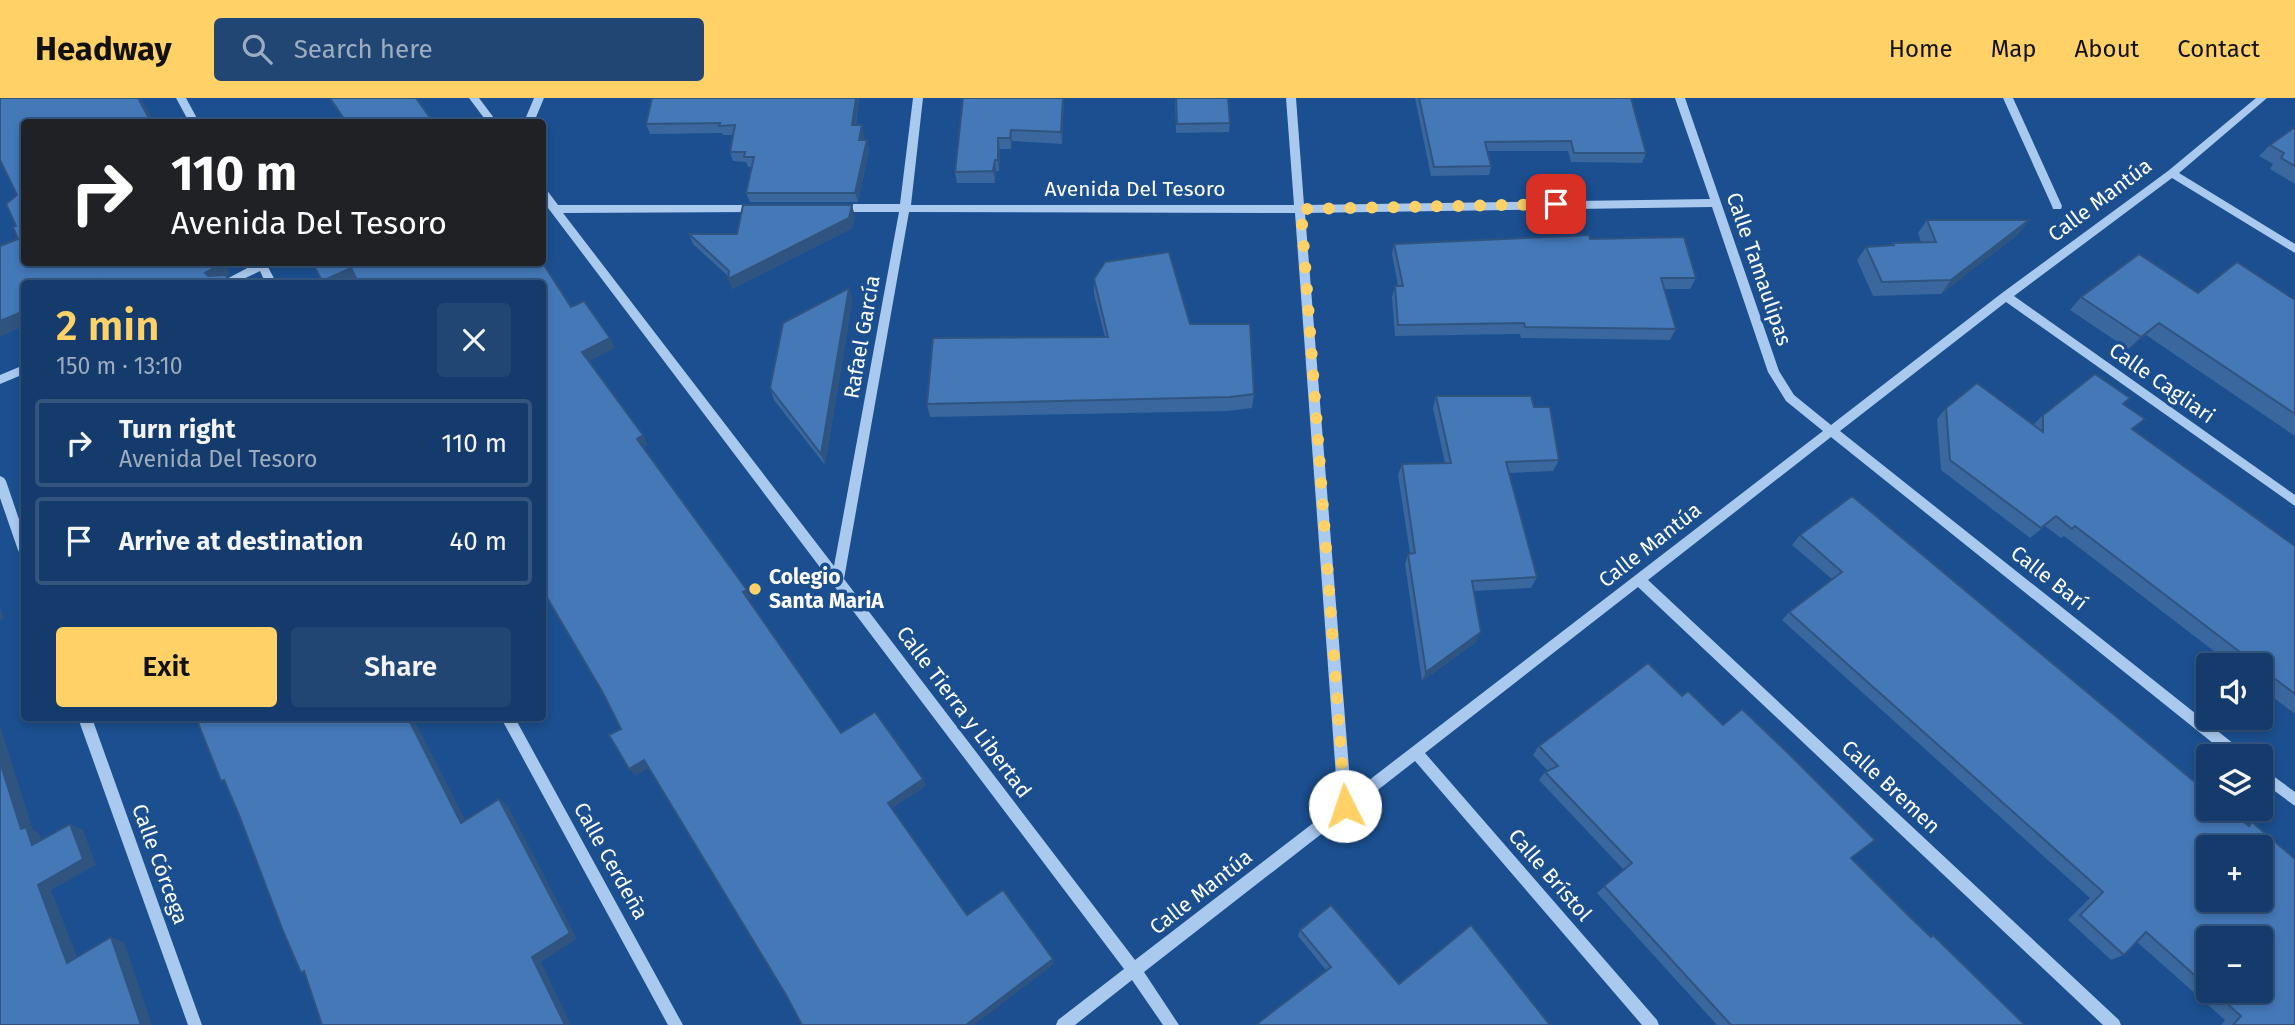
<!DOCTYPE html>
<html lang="en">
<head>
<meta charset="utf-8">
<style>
	:root { --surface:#143b6b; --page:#214673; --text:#f1f3f6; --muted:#9dadc1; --line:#33557e; --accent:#ffd166 }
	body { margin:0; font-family:"Fira Sans",sans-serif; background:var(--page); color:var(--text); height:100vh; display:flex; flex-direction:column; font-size:26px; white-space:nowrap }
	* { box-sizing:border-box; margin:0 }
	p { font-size:23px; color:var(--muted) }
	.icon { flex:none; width:38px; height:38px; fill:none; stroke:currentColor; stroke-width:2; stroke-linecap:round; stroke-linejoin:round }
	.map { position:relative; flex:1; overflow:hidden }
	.details { position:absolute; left:21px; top:182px; width:525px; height:441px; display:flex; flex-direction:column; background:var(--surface); border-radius:7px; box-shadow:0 4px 10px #0003,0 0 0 2px var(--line) }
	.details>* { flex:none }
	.guide { position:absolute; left:21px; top:21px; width:525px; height:147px; border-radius:7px; box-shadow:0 4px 10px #0003,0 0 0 2px var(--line); background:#202124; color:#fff; overflow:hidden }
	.buttons { position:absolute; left:2196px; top:555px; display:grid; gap:14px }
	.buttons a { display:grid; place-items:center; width:77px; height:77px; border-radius:7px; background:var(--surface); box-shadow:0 4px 10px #0003,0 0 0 2px var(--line); font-size:35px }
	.pin { position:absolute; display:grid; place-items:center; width:60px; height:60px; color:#fff; margin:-30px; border-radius:14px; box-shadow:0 4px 10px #0006 }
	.me { position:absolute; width:77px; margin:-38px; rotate:356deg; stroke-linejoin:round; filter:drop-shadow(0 0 5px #0008) }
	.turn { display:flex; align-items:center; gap:24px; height:147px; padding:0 35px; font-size:32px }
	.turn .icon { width:91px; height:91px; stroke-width:2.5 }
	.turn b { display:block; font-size:49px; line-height:60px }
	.round { display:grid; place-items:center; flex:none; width:74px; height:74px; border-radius:7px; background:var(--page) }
	.summary { display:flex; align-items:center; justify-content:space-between; height:119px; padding:0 35px }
	h1 { font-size:42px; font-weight:600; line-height:52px; color:var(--accent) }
	.button { display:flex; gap:14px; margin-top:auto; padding:14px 35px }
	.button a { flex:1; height:80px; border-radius:7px; background:var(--accent); color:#111; font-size:28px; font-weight:600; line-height:80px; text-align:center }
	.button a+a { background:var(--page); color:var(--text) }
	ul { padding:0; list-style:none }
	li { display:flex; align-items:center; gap:21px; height:88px; margin:0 14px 10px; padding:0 21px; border:4px solid var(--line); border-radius:7px }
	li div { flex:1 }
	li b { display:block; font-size:26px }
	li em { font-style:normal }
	header { display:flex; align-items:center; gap:42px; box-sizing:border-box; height:98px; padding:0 35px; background:var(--accent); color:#111 }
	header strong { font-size:33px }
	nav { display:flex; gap:38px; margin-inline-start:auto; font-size:24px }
	.search { width:490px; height:63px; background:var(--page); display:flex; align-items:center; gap:18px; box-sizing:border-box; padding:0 24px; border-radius:7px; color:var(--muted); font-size:26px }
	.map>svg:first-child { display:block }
</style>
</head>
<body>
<header>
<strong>Headway</strong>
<div class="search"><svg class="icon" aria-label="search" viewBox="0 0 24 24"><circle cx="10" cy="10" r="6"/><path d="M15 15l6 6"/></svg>Search here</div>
<nav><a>Home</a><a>Map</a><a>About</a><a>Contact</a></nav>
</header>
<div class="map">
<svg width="2295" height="927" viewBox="0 0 2295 927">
	<rect width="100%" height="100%" fill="#1b4f8f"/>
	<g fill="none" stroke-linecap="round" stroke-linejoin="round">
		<g fill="#a9c9ee" fill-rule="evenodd">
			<path d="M176 0H186L199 24H189Z"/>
			<path d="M469 0H479L497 24H487Z"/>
			<path d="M534 0H544L534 24H524Z"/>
			<path d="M913 0H923L911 107H1294L1286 0H1296L1304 107 1710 101 1675 0H1685L1779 273 1794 297 1831 327 2002 195 2168 73 2256 0H2267L2179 75 2295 146V155L2172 80 2014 198 2295 397V408L2006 204 1840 333 2244 654 2246 658H2229L1831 339 1648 482 2119 922 2121 927H2103L1638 489 1425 655 1657 922 1659 927H1642L1415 663 1144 874 1179 927H1163L1132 882 1075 927H1056L1058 922 1124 871 542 102V91H546L558 107H762L763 110 758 114 563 115 834 468 899 114H836L831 110 836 106H900ZM1712 109 1768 274 1786 303 1823 333 1351 696 1305 115ZM909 114 1295 115 1338 706 1135 862 844 481Z"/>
			<path d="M2003 0H2013L2062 108 2061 111H2053L2052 108Z"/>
			<path d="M259 164H275L268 169 277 186H266L260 173 233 186H217Z"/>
			<path d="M24 267V276L0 286V277Z"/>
			<path d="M0 378 4 380 6 383 24 436V457L20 456 18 452 0 400Z"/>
			<path d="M78 620H92L202 927H188Z"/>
			<path d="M501 620H515L683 927H668Z"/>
			<path d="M2261 669 2295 694V708L2261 683Z"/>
		</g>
	</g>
	<g fill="#3a679d" fill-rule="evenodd">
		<path d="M859 0 856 27 864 37 863 42H867L869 52 858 104H750L746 95 752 69H748L746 64 733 63 730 54 733 37H723L722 35 650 36 646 26Z"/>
		<path d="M963 0H1064L1062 46 1012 43 1011 51H1000L999 73H996L995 85H957L955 74Z"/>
		<path d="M1175 0H1228L1230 25 1229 34 1176 35Z"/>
		<path d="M1415 0H1631L1646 55 1642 65 1571 64 1568 53H1488L1491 68 1489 77 1431 78Z"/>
		<path d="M2295 29V86L2270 71 2273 66 2259 58 2270 47Z"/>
		<path d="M855 118 852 130 732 191 728 178 693 146 689 136H737Z"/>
		<path d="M1927 122H2029L2018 136 1941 196 1873 198 1857 162 1866 149 1891 147 1893 145 1921 144 1918 135Z"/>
		<path d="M1590 141 1696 180 1690 191H1664L1676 231 1670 242 1521 240 1520 236 1395 238 1392 199 1395 188H1398L1392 156 1394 146Z"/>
		<path d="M1094 181 1190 226 1254 296 1252 310 1228 313 930 319 927 306 1105 239 1094 196Z"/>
		<path d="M849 190 852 203 825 367 774 302 770 290Z"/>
		<path d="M2198 195 2295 202V338L2146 237 2128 251 2070 212 2081 199Z"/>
		<path d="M1436 298 1534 309 1559 362 1553 373 1509 375 1537 479 1531 490 1474 493 1476 544 1422 583 1405 466 1408 456 1410 455 1398 377 1402 366 1445 365 1433 310Z"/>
		<path d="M2124 306 2133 332 2295 448V616L2261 590V567H2232L2064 438 2061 440 2045 428 2030 440 1941 372 1937 321 1946 310 2033 327 2043 317Z"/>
		<path d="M1800 437 2247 727 2252 724 2295 927H2221L2225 922 2137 844 2124 857 2111 862 2068 822 2090 800 1782 522 1789 514 1832 481 1792 447ZM2208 840 2261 892H2208Z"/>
		<path d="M1539 648 1851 760 1909 818 1931 838 1933 837 2025 927H1717L1597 795 1624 772 1539 682 1545 674 1548 673 1533 657Z"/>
		<path d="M1300 832 1399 886 1550 927H1257L1258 925 1326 872 1298 838Z"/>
	</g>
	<g fill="#305480">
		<path d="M138 0H141L154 24H151Z"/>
		<path d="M856 0H859L854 37 852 27Z"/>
		<path d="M1063 0H1064L1062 46 1061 34Z"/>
		<path d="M862 27 864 37 862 52 859 42Z"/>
		<path d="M1011 32 1012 43 1011 51 1010 40Z"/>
		<path d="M998 40 1000 51 999 73 998 62Z"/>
		<path d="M867 42 869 52 858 104 855 95Z"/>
		<path d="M995 62 996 73 995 85 993 73Z"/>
		<path d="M852 107 855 118 852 130 732 191 728 181Z"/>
		<path d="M2029 122 2018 136 1941 196 1951 182Z"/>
		<path d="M220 164H224L230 176 227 178 233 186 214 185 205 175Z"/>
		<path d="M351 170 359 180 347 186H324L322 183Z"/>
		<path d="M96 181 101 186H87Z"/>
		<path d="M849 190 852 203 825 367 821 356Z"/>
		<path d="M24 213V228L0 239V223Z"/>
		<path d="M2159 225 2146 237 2128 251 2141 239Z"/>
		<path d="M610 240 615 250 588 264 582 254Z"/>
		<path d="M643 337 648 347 643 350 637 341Z"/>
		<path d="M747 492 752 500 748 503 743 494Z"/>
		<path d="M0 510 4 520 0 522Z"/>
		<path d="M1481 534 1476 544 1422 583 1426 574Z"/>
		<path d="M408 620H413L470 731 461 725Z"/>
		<path d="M0 628 33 732 39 735 46 753 32 747 21 731 0 664Z"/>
		<path d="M644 662 650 669 635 678 629 671Z"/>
		<path d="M923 681 926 688 891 711 888 705Z"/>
		<path d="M499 701 508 708 577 841 541 864 571 927H565L532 859Z"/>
		<path d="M70 726 83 732 96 767 51 792 81 869 67 865 38 787Z"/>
		<path d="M111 839 124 844 152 927H141Z"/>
		<path d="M1053 861 1054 866 974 927H966Z"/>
	</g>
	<g fill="#4478b7" stroke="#305480" stroke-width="2" fill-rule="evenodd">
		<path d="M0 0H138L151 24H24V164H220L221 166 205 175 208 178 226 177 230 186H98L96 181 87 186H24V213L0 223V148L18 141 13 129 16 128 6 106 17 97 0 62Z"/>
		<path d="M330 0H416L433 24H346Z"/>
		<path d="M652 0H856L852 27H862L859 42H867L855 95H746L754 59H744L745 54H730L735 27 719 28 720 25 646 26Z"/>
		<path d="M963 0H1063L1061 34 1011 32 1010 40H998V62H995L993 73 955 74Z"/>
		<path d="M1176 0H1228L1230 25 1177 26Z"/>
		<path d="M1419 0H1631L1646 55H1574L1571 43 1485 44 1491 68 1434 69Z"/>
		<path d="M2295 29V68L2281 60 2284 55 2270 47Z"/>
		<path d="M743 107H852L849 120 728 181 729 173 689 136H737Z"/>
		<path d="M1927 122H2029L1951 182 1882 184 1866 149 1894 147 1893 145 1936 144Z"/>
		<path d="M1589 137 1590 141 1684 139 1696 180H1661L1676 231 1525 229 1524 225 1398 227 1395 188H1403L1394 146Z"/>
		<path d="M1169 154 1190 226H1250L1254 296 1230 299 927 306 933 240 1108 239 1094 181 1105 164Z"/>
		<path d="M2139 156 2198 195 2237 164 2295 202V316L2159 225 2141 239 2081 199Z"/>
		<path d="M312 164H542L571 209 584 203 610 240 582 254 643 337 637 341 747 492 743 494 841 635 875 614 923 681 888 705 967 817 1003 792 1053 861 966 927H802L786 897 644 662 629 671 609 637 621 631 603 595 542 491V186H359L351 170 322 183Z"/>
		<path d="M849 190 821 356 770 290 783 225Z"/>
		<path d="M2095 276 2130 300 2123 306 2145 321 2132 331 2295 448V596L2261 570V567H2257L2075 428 2072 431 2056 418 2041 430 1950 362 1946 310 1977 285 2043 334V317Z"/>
		<path d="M1436 298H1531L1534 309H1550L1559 362 1506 364 1537 479 1472 483 1481 534 1426 574 1408 456 1415 455 1402 366 1451 365Z"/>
		<path d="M1852 398 2208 695V710H2227L2249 728 2252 724 2295 761V927H2233L2241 918 2212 892H2261V840H2208V889L2146 834 2124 857 2080 817 2103 794 1789 514 1842 474 1800 437ZM2208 749H2261V802H2208Z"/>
		<path d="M1648 565 1682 598 1688 593 1723 627 1742 611 1788 655 1875 742 1851 760 1909 818 1931 839 1933 837 2025 927H1731L1604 788 1632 765 1545 674 1558 668 1539 648Z"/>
		<path d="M196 620H408L461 725 499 701 570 835 532 859 565 927H322L304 873 301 875 283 833 239 717 224 682 221 683Z"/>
		<path d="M0 664 21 731 26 729 32 747 70 726 83 761 38 787 67 865 111 839 141 927H0Z"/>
		<path d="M1331 807 1399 886 1471 827 1550 927H1260L1258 925 1331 869 1300 832Z"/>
	</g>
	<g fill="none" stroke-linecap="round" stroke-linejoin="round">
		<path stroke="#ffd166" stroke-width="12" stroke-dasharray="0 21.6" d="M1345 708 1301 111 1556 106"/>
	</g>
	<circle fill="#ffd166" stroke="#1b4f8f" stroke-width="2.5" cx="755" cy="491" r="7"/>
	<g text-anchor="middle" stroke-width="7" stroke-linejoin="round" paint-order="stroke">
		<g font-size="21" fill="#fff" stroke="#1b4f8f">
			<text x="1135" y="98">Avenida Del Tesoro</text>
			<text transform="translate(2100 102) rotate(-37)" y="7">Calle Mantúa</text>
			<text transform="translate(1759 171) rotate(71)" y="7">Calle Tamaulipas</text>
			<text transform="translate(862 239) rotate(-80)" y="7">Rafael García</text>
			<text transform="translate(2162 285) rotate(35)" y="7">Calle Cagliari</text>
			<text transform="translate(1650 447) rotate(-38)" y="7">Calle Mantúa</text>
			<text transform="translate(2049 480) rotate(38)" y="7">Calle Barí</text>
			<text transform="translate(964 614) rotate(53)" y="7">Calle Tierra y Libertad</text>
			<text transform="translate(1891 689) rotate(43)" y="7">Calle Bremen</text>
			<text transform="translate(611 763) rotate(61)" y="7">Calle Cerdeña</text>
			<text transform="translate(160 766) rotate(70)" y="7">Calle Córcega</text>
			<text transform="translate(1550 777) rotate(49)" y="7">Calle Brístol</text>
			<text transform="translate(1201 794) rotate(-38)" y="7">Calle Mantúa</text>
		</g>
		<g font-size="21" font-weight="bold" fill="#fff" stroke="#1b4f8f" text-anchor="start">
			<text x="769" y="486">Colegio<tspan x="769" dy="24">Santa MariA</tspan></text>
		</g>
	</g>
</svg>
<div class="buttons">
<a><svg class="icon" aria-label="sound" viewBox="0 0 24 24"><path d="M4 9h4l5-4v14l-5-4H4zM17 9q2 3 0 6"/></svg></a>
<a><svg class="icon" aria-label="layers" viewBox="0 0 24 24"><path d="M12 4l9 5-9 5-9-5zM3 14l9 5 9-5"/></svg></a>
<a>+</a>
<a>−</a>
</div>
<div class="pin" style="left:1556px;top:106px;background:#d93025"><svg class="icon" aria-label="arrive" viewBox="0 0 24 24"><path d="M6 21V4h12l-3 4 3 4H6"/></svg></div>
<svg class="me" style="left:1345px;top:708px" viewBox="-20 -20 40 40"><circle r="19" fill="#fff"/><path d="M0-13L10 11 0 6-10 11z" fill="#ffd166"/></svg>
<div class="guide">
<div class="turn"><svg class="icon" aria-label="right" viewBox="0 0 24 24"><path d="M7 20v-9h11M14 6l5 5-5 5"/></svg><div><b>110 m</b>Avenida Del Tesoro</div></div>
</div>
<section class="details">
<div class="summary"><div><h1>2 min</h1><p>150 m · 13:10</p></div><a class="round"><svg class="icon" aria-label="close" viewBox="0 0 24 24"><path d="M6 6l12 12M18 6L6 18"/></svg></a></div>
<ul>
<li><svg class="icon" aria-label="right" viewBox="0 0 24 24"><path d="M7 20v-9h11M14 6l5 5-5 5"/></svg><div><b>Turn right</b><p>Avenida Del Tesoro</p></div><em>110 m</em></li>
<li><svg class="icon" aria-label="arrive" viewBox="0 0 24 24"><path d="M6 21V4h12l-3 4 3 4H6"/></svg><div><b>Arrive at destination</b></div><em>40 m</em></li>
</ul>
<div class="button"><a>Exit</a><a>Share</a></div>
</section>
</div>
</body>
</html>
